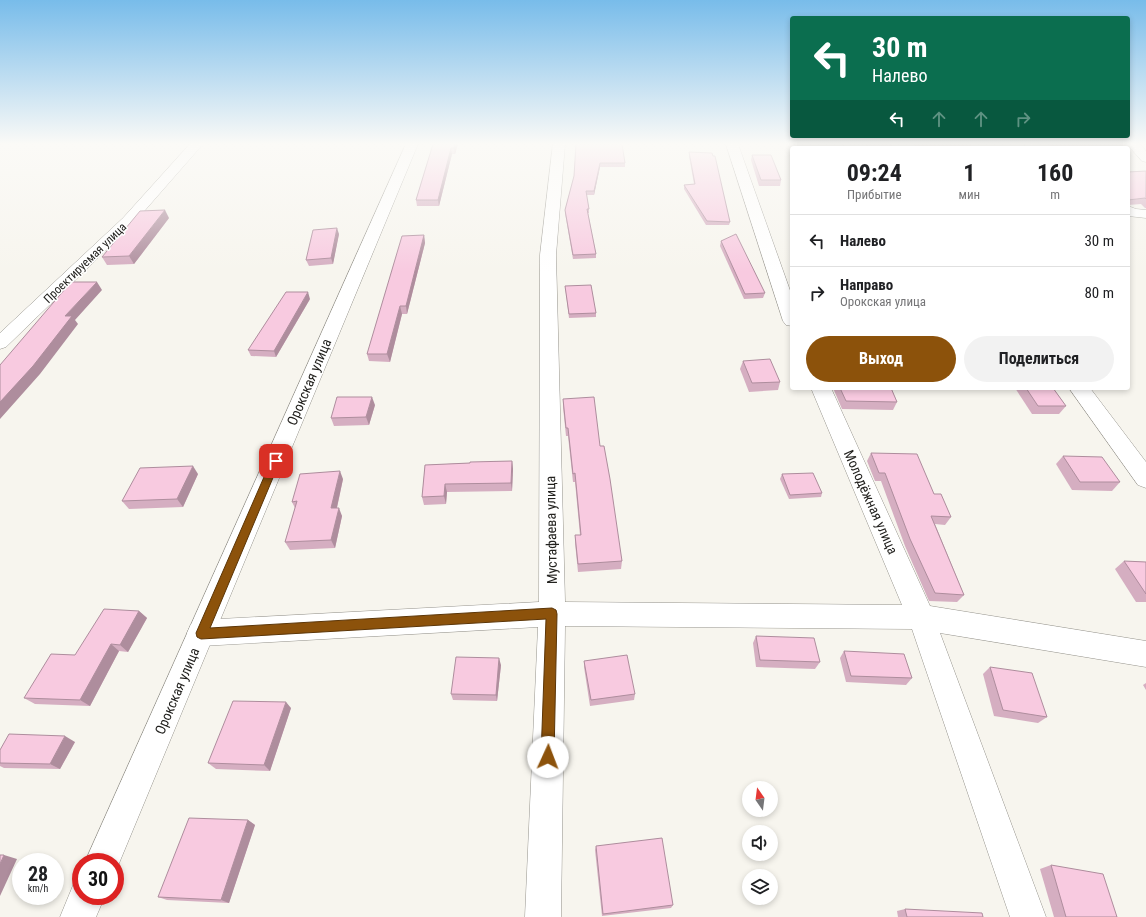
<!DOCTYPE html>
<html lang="ru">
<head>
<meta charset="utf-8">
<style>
	:root { --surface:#fff; --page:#f2f2f2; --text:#202124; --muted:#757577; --line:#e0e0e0; --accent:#8c520b }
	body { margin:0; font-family:"Roboto Condensed",sans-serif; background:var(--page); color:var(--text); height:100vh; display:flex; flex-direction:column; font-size:15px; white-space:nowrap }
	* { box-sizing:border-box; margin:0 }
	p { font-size:13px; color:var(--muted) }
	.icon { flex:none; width:22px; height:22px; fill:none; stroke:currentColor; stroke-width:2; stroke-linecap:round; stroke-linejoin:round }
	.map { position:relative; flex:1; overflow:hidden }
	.details { position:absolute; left:790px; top:146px; width:340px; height:244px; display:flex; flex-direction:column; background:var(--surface); border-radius:4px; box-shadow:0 2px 6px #0003 }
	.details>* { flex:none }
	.banner { position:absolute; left:790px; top:16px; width:340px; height:122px; border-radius:4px; box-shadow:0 2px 6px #0003; background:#0b6e4f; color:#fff; overflow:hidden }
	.needle { width:26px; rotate:346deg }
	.tools { position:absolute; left:742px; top:781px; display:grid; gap:8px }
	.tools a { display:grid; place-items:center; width:36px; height:36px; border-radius:50%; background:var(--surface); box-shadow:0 2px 6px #0003; font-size:20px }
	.speed { position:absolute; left:12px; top:853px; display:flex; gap:8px; font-size:20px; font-weight:700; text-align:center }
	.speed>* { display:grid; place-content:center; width:52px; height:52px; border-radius:50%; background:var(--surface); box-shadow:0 2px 6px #0003; line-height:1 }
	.speed small { font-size:10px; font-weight:400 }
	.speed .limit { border:6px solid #d22; background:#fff; color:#111 }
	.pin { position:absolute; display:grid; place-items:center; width:34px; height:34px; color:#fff; margin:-17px; border-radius:8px; box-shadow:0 2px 6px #0006 }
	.me { position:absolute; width:44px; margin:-22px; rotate:2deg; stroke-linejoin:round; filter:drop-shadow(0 0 3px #0008) }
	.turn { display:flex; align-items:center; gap:14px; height:84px; padding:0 16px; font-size:18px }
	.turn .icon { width:52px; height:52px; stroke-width:2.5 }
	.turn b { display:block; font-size:28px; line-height:34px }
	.lanes { display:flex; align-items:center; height:38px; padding:0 16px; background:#0003; justify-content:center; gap:20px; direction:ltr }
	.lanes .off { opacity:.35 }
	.eta { display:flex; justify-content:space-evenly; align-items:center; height:68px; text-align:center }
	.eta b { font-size:24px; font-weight:700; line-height:28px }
	.cta { display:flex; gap:8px; margin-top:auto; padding:8px 16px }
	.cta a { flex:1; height:46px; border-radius:24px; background:var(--accent); color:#fff; font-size:16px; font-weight:700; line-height:46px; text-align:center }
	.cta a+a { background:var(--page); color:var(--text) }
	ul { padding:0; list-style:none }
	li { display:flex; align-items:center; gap:12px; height:52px; padding:0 16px; border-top:1px solid var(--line) }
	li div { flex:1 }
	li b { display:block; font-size:15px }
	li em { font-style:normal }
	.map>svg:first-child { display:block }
</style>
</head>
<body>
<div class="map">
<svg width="1146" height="917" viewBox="0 0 1146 917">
	<rect width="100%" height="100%" fill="#f7f5ee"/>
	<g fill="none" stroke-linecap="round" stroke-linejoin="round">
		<defs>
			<g id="minor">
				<path d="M190 144H203L133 224 6 347 0 349V333L123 218Z"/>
				<path d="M553 144H565L556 255 565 602 902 605 811 388H831L930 606 1146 641V667L940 633 1046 917H1010L912 629 565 626 561 917H525L538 627 201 646 191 642 187 633 191 624 201 620 539 602 540 255Z"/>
				<path d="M726 144H738L792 296V326L786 325 783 321Z"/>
				<path d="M843 144 878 145 880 148 845 147Z"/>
				<path d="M1024 144H1037L1041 148H1027Z"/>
				<path d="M1127 144H1140L1146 151V162L1142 161Z"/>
				<path d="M1128 206 1136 209 1146 210V218L1128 216Z"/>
				<path d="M1069 388H1090L1146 462V488L1138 485Z"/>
			</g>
			<g id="tertiary">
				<path d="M406 144H418L115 873V862H85Z"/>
				<path d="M81 881V896H105L96 917H60L74 883Z"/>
			</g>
		</defs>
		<use href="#minor" stroke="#96948d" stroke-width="1"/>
		<use href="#tertiary" stroke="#96948d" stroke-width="1"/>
		<use href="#minor" fill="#fff" fill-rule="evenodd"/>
		<use href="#tertiary" fill="#fff" fill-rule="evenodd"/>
	</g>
	<g fill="#d5aec1">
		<path d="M433 144H458L455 154H452L439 206H417L416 200Z"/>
		<path d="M576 144 625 163V167H600L594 195H586L589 209V213H588L596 254V258L573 259 565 213V210L574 176Z"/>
		<path d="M866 144H890L893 148H865Z"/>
		<path d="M913 144H972L970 148H917Z"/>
		<path d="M1048 144H1125L1128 146 1127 148H1053Z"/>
		<path d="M689 152 730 222 729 225H706L684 189V185L694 184 689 156Z"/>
		<path d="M752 155 781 180 780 186H759L751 160Z"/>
		<path d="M1146 171V208H1145L1141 204 1128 205V172Z"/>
		<path d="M169 218 134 264 107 265 102 257Z"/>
		<path d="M339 234 333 264 309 266 306 260Z"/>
		<path d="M424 235 425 243 407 314H402L390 362 369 361 367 354Z"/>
		<path d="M721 241 765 293 763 298 744 299 720 246Z"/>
		<path d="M565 286 596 313V317L569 318Z"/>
		<path d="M310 299 276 357 251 356 248 350Z"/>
		<path d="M743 361 780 382 778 390 749 392 740 369Z"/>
		<path d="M833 388H891L897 402 893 410 842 409Z"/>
		<path d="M1015 388H1053L1066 406 1059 414H1032Z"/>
		<path d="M563 399 600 446 622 561 621 569 578 572 575 543V535H580L575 482H573L568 436H566L563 407Z"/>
		<path d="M375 405 369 425 334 426 331 418Z"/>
		<path d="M871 453 934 494 951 517 945 525 935 524 964 595 957 602 929 601 905 546 881 481H875L867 461Z"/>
		<path d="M1063 456 1120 482 1112 491 1072 490 1056 464Z"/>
		<path d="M512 461 513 469 512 491 447 492 446 504 424 505 422 497 425 465Z"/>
		<path d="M198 474 183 507 129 509 122 501Z"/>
		<path d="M782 474 822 493 821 497 789 499 780 479Z"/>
		<path d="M343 479 337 508 342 516 335 548 290 550 285 542 295 508 292 502Z"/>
		<path d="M1124 561 1146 562V602H1136L1115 569Z"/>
		<path d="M139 611 147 618 128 652 119 651 90 706 35 704 24 698Z"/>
		<path d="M756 636 820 662 815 669 756 667 753 643Z"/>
		<path d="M844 651 912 678 906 685 846 682 840 658Z"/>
		<path d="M584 661 635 694 634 700 590 706 584 667Z"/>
		<path d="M501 665 497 701 453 700 451 694Z"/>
		<path d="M990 667 1047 717 1038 723 994 716 983 674Z"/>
		<path d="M1146 683V690L1143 685Z"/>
		<path d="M291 708 270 771 216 769 208 763Z"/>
		<path d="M75 742 60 769 4 768 0 766V750Z"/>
		<path d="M248 820 255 825 229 903 167 900 158 897Z"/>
		<path d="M596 846 673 905 671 908 602 916 595 850Z"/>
		<path d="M1051 865 1117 917H1054L1040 869Z"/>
		<path d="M905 909 983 917H898L897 911Z"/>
	</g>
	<g fill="#ae8d9d">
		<path d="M455 144H458L455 154 454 148Z"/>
		<path d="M451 148 452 154 439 206 438 200Z"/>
		<path d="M600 163V167L594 195V191Z"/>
		<path d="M165 210 169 218 134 264 129 256Z"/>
		<path d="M337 228 339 234 333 264 331 258Z"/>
		<path d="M424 235 425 243 407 314 406 306Z"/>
		<path d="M97 282 102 290 75 320 78 324 40 374 0 419V402L65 316Z"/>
		<path d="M308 292 310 299 276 357 274 351Z"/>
		<path d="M400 306 402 314 390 362 387 354Z"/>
		<path d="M372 397 375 405 369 425 366 417Z"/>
		<path d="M512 461 513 469 512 491 511 483Z"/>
		<path d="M193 466 198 474 183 507 177 499Z"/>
		<path d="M340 471 343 479 335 516 331 508Z"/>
		<path d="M445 484 447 492 446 504 444 496Z"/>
		<path d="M339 508 342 516 335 548 331 540Z"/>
		<path d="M139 611 147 618 128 652 120 645Z"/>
		<path d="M111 644 119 651 90 706 80 700Z"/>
		<path d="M499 658 501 665 497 701 496 695Z"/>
		<path d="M286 702 291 708 270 771 264 765Z"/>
		<path d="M65 736 75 742 60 769 50 764Z"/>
		<path d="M248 820 255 825 229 903 221 900Z"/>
		<path d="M4 855 17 859 0 896V864Z"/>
	</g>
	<g fill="#f8cae0" stroke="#ae8d9d">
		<path d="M433 144H455L454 148H451L438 200H416Z"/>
		<path d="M576 144H622L625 163H600L594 191H586L589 209H587L596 254 573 255 565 210 574 176Z"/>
		<path d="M867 144H890L893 148H869Z"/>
		<path d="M1067 144H1125L1128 146Z"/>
		<path d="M689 152 712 153 713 156H715L730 222 707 221 684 185 695 184Z"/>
		<path d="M752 155H771L781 180H761Z"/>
		<path d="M1146 171V199L1145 198 1128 200V172Z"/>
		<path d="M165 210 129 256 102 257 140 211Z"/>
		<path d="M337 228 331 258 306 260 313 230Z"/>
		<path d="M736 234 765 293 745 294 721 241Z"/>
		<path d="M424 235 406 306H400L387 354H367L402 236Z"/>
		<path d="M71 282H97L65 316H72L33 366 0 402V365Z"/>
		<path d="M591 285 596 313 569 314 565 286Z"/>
		<path d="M286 292H308L274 351 248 350Z"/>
		<path d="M770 359 780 382 752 383 743 361Z"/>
		<path d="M840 388H891L897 402 846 401Z"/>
		<path d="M1026 388H1053L1066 406H1038Z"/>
		<path d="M337 397H372L366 417 331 418Z"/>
		<path d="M594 397 600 446H604L610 479 622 561 578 564 575 535H581L575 473 573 474 568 428H566L563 399Z"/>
		<path d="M871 453 917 454 934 494H941L951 517 931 516 964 595 935 593 910 539 885 473H879Z"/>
		<path d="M1063 456 1102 457 1120 482H1080Z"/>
		<path d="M512 461 511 483 445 484 444 496 422 497 425 465 470 463V462Z"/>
		<path d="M193 466 177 499 122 501 140 468Z"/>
		<path d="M340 471 331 508H339L331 540 285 542 297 501 292 502 300 474Z"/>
		<path d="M813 473 822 493 790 495 782 474Z"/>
		<path d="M1124 561 1146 562V594Z"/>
		<path d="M104 609 139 611 120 645 111 644 80 700 24 698 51 654 75 655Z"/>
		<path d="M756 636 814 638 820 662 760 660Z"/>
		<path d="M844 651 904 654 912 678 851 676Z"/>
		<path d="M627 655 635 694 591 700 584 661Z"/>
		<path d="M456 657 499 658 496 695 451 694Z"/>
		<path d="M990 667 1032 673 1047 717 1003 710Z"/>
		<path d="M233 701 286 702 264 765 208 763Z"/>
		<path d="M9 734 65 736 50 764 0 763V750Z"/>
		<path d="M189 818 248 820 221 900 158 897Z"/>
		<path d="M662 838 673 905 603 914 596 846Z"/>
		<path d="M0 855H4L0 864Z"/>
		<path d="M1051 865 1103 874 1117 917H1066Z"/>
		<path d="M905 909 982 913 983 917H907Z"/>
	</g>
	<linearGradient id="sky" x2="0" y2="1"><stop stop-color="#78bcea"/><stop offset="0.53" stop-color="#fbfaf7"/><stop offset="1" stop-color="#fbfaf7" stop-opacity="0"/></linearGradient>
	<rect width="1146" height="272" fill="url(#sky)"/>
	<path fill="#8c520b" stroke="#5b3507" d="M276 457 280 461 210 628 552 608 556 610 557 614 554 757 552 762 548 764 543 762 541 757 546 619 201 639 197 637 196 633 271 461Z"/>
	<g text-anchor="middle" stroke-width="3" stroke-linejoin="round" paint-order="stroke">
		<g font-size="12" fill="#23221f" stroke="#fff">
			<text transform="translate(85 263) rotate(-44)" y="4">Проектируемая улица</text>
		</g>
		<g font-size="14" fill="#23221f" stroke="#fff">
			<text transform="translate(309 382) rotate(-67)" y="5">Орокская улица</text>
			<text transform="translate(871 502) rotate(66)" y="5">Молодёжная улица</text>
			<text transform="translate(551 530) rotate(-91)" y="5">Мустафаева улица</text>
			<text transform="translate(177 691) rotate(-67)" y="5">Орокская улица</text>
		</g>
	</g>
</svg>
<div class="tools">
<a><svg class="needle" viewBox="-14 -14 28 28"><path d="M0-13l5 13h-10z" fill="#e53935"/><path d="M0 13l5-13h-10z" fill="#757577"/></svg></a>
<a><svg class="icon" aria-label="sound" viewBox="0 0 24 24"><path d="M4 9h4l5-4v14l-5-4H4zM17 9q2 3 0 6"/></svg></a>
<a><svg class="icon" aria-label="layers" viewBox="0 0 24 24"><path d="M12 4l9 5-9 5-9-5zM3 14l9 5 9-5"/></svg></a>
</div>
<div class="speed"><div>28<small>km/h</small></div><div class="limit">30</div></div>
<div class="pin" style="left:276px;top:461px;background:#d93025"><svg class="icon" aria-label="arrive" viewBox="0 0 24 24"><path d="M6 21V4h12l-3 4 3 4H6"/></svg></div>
<svg class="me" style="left:548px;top:757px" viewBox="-20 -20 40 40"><circle r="19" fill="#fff"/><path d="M0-13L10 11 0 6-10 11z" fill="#8c520b"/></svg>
<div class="banner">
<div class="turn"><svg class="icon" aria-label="left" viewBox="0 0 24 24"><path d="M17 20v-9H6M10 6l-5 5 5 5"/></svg><div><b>30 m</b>Налево</div></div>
<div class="lanes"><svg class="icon" aria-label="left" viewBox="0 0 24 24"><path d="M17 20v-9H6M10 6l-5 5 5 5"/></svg><svg class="icon off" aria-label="ahead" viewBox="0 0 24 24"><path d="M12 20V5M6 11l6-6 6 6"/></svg><svg class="icon off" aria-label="ahead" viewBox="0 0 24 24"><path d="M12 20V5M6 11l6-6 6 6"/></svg><svg class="icon off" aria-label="right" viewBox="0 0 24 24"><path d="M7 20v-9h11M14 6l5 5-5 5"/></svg></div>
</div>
<section class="details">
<div class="eta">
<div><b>09:24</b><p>Прибытие</p></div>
<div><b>1</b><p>мин</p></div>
<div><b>160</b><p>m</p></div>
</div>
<ul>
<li><svg class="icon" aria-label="left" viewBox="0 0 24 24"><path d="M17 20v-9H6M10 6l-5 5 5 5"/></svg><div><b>Налево</b></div><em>30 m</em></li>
<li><svg class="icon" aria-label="right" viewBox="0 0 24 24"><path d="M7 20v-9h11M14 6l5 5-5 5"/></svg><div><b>Направо</b><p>Орокская улица</p></div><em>80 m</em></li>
</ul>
<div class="cta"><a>Выход</a><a>Поделиться</a></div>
</section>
</div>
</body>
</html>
